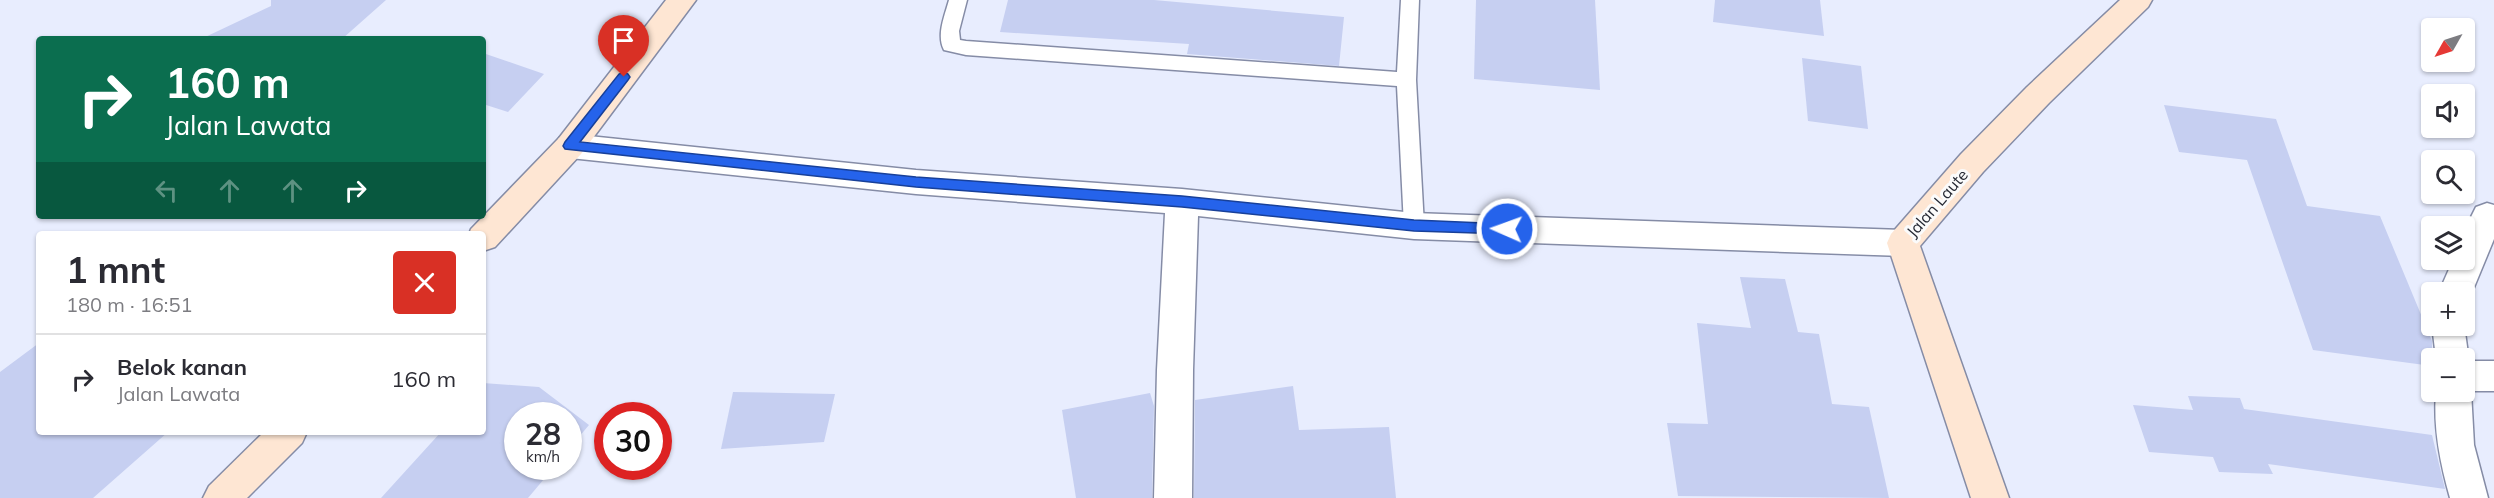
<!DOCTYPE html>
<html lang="id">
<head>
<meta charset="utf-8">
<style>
	:root { --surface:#fff; --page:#f7f7f7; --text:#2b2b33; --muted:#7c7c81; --line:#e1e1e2 }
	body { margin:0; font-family:Mulish,sans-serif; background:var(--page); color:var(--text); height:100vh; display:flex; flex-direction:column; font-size:22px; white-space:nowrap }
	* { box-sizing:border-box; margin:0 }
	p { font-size:20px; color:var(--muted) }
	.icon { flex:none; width:33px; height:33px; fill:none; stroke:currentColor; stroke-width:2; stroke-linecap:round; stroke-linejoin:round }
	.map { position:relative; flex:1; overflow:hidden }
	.details { position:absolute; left:36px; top:231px; width:450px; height:204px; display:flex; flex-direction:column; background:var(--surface); border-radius:6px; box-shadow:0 2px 4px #0004 }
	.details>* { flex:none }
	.top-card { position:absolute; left:36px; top:36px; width:450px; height:183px; border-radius:6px; box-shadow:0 2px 4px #0004; background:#0b6e4f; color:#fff; overflow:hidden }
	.needle { width:39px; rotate:231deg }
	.buttons { position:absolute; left:2421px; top:18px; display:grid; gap:12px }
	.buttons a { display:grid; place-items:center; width:54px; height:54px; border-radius:6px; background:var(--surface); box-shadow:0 2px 4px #0004; font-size:30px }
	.speed { position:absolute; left:504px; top:402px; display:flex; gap:12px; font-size:30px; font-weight:700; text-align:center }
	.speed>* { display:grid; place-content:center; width:78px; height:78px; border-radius:50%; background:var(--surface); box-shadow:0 2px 4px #0004; line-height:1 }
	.speed small { font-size:15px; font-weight:400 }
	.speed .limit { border:9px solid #d22; background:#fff; color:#111 }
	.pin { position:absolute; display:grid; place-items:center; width:51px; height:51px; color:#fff; margin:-62px -26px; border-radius:50% 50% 50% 0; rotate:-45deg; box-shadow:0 0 6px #0007 }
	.pin .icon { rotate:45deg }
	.me { position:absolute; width:66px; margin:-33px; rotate:272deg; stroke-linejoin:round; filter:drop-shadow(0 0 4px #0008) }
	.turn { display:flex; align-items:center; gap:21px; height:126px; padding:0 30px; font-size:27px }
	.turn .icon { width:78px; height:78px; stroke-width:2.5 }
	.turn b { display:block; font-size:42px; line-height:51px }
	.lanes { display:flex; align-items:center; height:57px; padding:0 30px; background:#0003; justify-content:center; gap:30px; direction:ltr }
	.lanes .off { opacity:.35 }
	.round { display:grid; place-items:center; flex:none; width:63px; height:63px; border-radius:6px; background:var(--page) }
	.head { display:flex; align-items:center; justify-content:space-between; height:102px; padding:0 30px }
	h1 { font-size:36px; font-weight:700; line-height:45px }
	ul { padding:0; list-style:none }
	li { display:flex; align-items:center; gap:18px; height:90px; padding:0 30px; border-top:2px solid var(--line) }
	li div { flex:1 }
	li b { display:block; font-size:22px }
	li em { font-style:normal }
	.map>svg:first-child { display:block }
</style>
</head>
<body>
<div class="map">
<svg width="2494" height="498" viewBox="0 0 2494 498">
	<rect width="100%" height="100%" fill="#e8edfe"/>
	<g fill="#c6cff1">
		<path d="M271 0H386L342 39H201L271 6Z"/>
		<path d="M1008 0H1154L1344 17 1339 66 1187 54 1189 44 1000 32Z"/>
		<path d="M1476 0H1595L1600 90 1474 79Z"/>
		<path d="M1715 0H1820L1824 36 1713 22Z"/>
		<path d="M483 53 544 74 508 112 483 104Z"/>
		<path d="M1802 58 1861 66 1868 129 1808 121Z"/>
		<path d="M2164 105 2276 119 2307 206 2380 216 2432 341V366L2313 350 2247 160 2179 152Z"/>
		<path d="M1740 277 1785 279 1798 332 1819 334 1832 404 1869 407 1889 498 1678 496 1667 423 1708 424 1697 323 1751 328Z"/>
		<path d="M39 343V432H168L93 498H0V372Z"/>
		<path d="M483 383 539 387 589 425 568 450V416H518V466H555L528 498H381L441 432H483Z"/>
		<path d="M1293 386 1299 430 1389 427 1396 498H1194L1195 400Z"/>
		<path d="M733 392 835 394 824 442 721 449Z"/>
		<path d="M1150 393 1154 406 1152 498H1076L1062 410Z"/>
		<path d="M2188 396 2240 398 2244 409 2432 435 2445 489 2268 464 2273 474 2219 472 2213 457 2149 452 2133 405 2193 410Z"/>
	</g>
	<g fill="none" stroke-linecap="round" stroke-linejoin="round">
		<defs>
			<path id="lane" d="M949 0H967L959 31 960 40 966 41 1397 72 1401 0H1419L1416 80 1424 226 1421 232 1414 234 1407 232 1404 226 1397 86 966 55 944 50C936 35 945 15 949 0Z"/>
			<g id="street">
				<path d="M570 134 916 170 1182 189 1414 213 1903 230 1915 234 1919 243 1915 252 1903 256 1414 239 1198 216 1193 370 1192 498H1154L1157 370 1165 213 916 194 570 158 559 154 554 146 559 138Z"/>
				<path d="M2487 203 2494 205V239L2468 302 2464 303V292H2439L2453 260H2464V231L2476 207Z"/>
				<path d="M2432 325H2464L2469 361H2494V391H2471L2474 445 2488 498H2450C2440 463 2433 428 2436 392H2464V358H2436Z"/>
			</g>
			<g id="secondary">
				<path d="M666 0H696L581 154 495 247 483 251V234H469L471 229 559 138Z"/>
				<path d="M2120 0H2152L2148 7 2049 103 1983 172 1920 246 2009 498H1971L1887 243 1891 234 1961 154 2027 87Z"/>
				<path d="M264 432H307L302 443 247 498H203L209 486Z"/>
			</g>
		</defs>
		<use href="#lane" stroke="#858ca6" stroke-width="3"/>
		<use href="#street" stroke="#858ca6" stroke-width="3"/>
		<use href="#secondary" stroke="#858ca6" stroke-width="3"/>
		<use href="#lane" fill="#fff" fill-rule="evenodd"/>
		<use href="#street" fill="#fff" fill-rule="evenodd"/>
		<use href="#secondary" fill="#fee6d3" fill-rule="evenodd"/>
	</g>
	<path fill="#2563eb" stroke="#184099" stroke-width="1.5" d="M624 72 628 74 630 77 628 80 580 142 916 177 1182 196 1414 220 1507 224 1514 229 1507 234 1414 231 1182 207 916 187 565 149 563 146 565 142 619 74Z"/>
	<g text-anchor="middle" stroke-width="6" stroke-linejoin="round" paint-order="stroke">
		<g font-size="16" fill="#262933" stroke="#fbfbfb">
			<text transform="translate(1937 203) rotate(-49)" y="6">Jalan Laute</text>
		</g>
	</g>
</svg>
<div class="buttons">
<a><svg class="needle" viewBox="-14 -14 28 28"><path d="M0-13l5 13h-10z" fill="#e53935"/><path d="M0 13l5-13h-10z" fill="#7c7c81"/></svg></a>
<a><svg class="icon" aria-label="sound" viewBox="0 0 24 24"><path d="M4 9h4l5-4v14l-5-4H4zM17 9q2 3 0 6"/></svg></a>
<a><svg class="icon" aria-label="search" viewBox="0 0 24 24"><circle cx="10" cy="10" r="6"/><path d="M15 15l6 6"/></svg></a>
<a><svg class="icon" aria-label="layers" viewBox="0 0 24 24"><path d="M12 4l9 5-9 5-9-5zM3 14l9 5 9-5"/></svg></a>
<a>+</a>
<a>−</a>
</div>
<div class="speed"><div>28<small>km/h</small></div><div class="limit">30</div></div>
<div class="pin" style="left:624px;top:77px;background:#d93025"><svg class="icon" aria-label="arrive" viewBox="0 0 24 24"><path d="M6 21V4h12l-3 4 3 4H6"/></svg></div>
<svg class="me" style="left:1507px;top:229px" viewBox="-20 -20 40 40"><circle r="17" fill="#2563eb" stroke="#fff" stroke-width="3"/><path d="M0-11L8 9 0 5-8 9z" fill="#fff"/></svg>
<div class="top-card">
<div class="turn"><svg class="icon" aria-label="right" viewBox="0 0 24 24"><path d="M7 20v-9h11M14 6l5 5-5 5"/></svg><div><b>160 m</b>Jalan Lawata</div></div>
<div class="lanes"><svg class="icon off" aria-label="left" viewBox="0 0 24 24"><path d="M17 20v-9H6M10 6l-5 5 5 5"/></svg><svg class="icon off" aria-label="ahead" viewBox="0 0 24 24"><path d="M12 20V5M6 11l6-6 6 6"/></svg><svg class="icon off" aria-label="ahead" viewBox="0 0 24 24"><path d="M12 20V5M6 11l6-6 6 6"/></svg><svg class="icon" aria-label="right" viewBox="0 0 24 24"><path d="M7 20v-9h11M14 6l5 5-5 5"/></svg></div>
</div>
<section class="details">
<div class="head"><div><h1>1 mnt</h1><p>180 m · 16:51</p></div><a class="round" style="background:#d93025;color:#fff"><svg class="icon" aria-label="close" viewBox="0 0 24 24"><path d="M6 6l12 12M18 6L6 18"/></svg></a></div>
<ul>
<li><svg class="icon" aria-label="right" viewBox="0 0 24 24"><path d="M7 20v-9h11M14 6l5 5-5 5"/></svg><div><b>Belok kanan</b><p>Jalan Lawata</p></div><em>160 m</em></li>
</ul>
</section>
</div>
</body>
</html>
